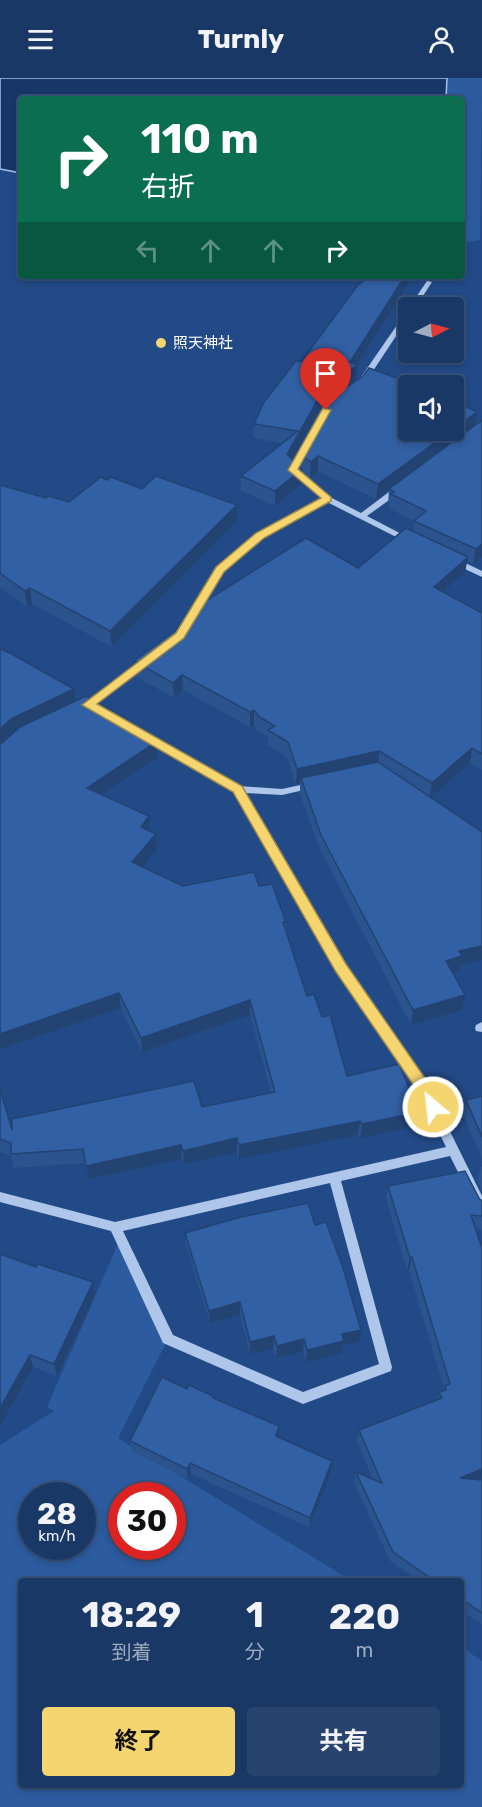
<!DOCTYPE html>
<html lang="ja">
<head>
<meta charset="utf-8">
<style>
	:root { --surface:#1a3865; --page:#27436e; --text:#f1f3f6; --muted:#9facbf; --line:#385279; --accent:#f5d570 }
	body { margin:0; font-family:Rubik,"Noto Sans JP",sans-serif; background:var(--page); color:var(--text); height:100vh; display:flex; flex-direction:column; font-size:22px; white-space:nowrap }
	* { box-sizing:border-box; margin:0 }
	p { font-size:20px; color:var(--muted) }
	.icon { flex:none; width:33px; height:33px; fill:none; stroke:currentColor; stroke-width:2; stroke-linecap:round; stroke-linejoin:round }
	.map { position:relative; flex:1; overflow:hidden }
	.details { position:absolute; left:18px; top:1500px; width:446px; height:210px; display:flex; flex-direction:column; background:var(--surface); border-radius:6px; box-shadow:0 3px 9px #0003,0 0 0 2px var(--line) }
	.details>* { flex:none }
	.guide { position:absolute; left:18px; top:18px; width:447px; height:183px; border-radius:6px; box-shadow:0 3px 9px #0003,0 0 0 2px var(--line); background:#0b6e4f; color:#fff; overflow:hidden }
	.needle { width:39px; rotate:84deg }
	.controls { position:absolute; left:398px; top:219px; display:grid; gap:12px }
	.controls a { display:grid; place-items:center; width:66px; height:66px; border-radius:6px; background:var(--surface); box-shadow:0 3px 9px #0003,0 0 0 2px var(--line); font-size:30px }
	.speed { position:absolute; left:18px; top:1404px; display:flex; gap:12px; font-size:30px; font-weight:700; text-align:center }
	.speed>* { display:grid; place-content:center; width:78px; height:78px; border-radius:50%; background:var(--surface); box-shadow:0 3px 9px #0003,0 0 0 2px var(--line); line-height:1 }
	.speed small { font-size:15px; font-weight:400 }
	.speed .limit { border:9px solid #d22; background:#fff; color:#111 }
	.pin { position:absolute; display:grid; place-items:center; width:51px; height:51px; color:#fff; margin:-62px -26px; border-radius:50% 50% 50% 0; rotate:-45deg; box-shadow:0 0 6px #0007 }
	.pin .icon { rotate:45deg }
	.me { position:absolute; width:66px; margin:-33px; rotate:332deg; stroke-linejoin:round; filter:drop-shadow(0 0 4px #0008) }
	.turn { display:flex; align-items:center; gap:21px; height:126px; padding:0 24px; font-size:27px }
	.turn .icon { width:78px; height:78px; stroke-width:2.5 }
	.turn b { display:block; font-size:42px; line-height:51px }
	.lanes { display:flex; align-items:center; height:57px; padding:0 24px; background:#0003; justify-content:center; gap:30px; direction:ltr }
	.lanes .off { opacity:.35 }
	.eta { display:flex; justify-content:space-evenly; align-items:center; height:102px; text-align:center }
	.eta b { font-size:36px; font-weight:700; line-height:42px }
	.cta { display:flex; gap:12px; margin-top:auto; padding:12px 24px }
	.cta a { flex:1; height:69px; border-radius:6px; background:var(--accent); color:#111; font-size:24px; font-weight:700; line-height:69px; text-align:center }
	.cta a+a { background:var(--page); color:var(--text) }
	header { display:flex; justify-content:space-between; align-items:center; height:78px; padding:0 24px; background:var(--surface); font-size:27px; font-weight:700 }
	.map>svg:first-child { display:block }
</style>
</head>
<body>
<header><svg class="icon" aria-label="menu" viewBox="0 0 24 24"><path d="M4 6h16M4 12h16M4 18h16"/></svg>Turnly<svg class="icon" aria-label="person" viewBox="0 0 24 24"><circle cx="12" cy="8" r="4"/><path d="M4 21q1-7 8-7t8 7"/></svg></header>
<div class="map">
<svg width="482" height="1729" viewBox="0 0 482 1729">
	<rect width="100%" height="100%" fill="#224a87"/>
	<g fill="#2c5b9f" fill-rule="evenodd">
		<path d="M439 0H482L480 162 462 165V21H439Z"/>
		<path d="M120 1161 168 1261 118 1360 352 1503H21V1707H460L461 1569 482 1583V1729H0V1367L54 1333 47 1329ZM32 1418H82V1468H32ZM122 1418H172V1468H122Z"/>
	</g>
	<path fill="#183667" stroke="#a1c0eb" stroke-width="1.5" d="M0 0H447L446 21H21V95L0 91Z"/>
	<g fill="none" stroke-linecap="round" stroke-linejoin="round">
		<g fill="#adc6ea" fill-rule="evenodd">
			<path d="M427 203 432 204 415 230 408 231Z"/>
			<path d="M408 233V240L367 302 360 304 359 302 406 234Z"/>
			<path d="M304 365 311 367 297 392 330 419 361 435 397 408H403V412L367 438 415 463 414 465H408L327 424 263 459 223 493 194 542H188L187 540 217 489 257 455 322 421 289 392Z"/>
			<path d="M455 480 482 493V499L452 485 451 483Z"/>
			<path d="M146 580 150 583 149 585 86 631H80L78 629 80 627Z"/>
			<path d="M144 655 240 708 282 711 314 704 317 705 319 707 317 709 282 717 245 715 345 887 426 1005 482 1118V1135L478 1134 450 1078 341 1103 392 1289 391 1293 303 1326 163 1265 111 1153 0 1124V1114L115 1144 446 1069 418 1011 337 893 235 713 141 660 139 658ZM330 1105 379 1286 303 1314 173 1257 123 1153Z"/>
			<path d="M482 944V954L476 953 475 950 476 947Z"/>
		</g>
	</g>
	<g fill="#2b538d" fill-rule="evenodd">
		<path d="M371 198H413L357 286 356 301 344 311 477 334 476 347 482 479 473 486 467 483 465 494 443 514 482 535V692L470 685 431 719 460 887 459 893 453 895 462 932 411 947 320 772 300 716V705L296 706 287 679 268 667V659L257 653 254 647 250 649 183 612 174 620 135 598 134 583 358 490 413 453 414 443 390 431V428L388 426 389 412 376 421 318 393 310 400 302 393V406L275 428 241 413V398L282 365 253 360 254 346 301 284ZM330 322 300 376V389L292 381 321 329Z"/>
		<path d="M107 402 142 411 237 427V443L112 569 32 526 27 529 0 509V407L46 420 69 424Z"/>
		<path d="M0 571 74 611 76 622 129 647 157 680 102 717 149 738 150 753 156 756 157 771 142 789 183 808H259L286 844V852L307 918 322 939 347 998 419 1034 416 1048 360 1060 358 1057 239 1081 237 1074 184 1086 182 1081 89 1101 85 1085 14 1090 11 1078 0 1074V1011L12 1052 202 1029 271 1015 250 937 142 974 121 930 0 971Z"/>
		<path d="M482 1018V1081L463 1036 466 1022Z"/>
		<path d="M481 1089H482V1113L477 1103Z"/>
		<path d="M388 1108 482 1122V1152L476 1151 482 1400 479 1401 482 1402V1546L460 1532V1503H419L390 1483 354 1404 356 1394 373 1402 357 1363 359 1352 437 1322 439 1314 444 1312V1311L409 1192 407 1193 386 1121Z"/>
		<path d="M315 1147 359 1264 343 1267 342 1275 306 1284 303 1273 276 1280 273 1270 250 1276 240 1237 210 1245 186 1168 185 1155Z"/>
		<path d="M36 1189 93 1204 95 1217 57 1298 33 1289 0 1348Z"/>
		<path d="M187 1311 213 1320 279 1359 332 1383 331 1394 309 1449 191 1396 188 1401 131 1373 130 1363Z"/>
	</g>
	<g fill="#234373">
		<path d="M405 198H413L357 287 356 301 321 329 287 391V376L322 314 350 284Z"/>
		<path d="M477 334 475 349 376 421 378 406 452 352H453Z"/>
		<path d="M318 378V393L310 400 311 384Z"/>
		<path d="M302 391V406L275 428V413Z"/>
		<path d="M237 427V443L112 569 110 553Z"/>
		<path d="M482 466V479L473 486 476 471Z"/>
		<path d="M468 479 465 494 432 524 434 509Z"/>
		<path d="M30 510 32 526 27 529 25 513Z"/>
		<path d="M182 597 183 612 174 620 173 605Z"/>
		<path d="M74 611 76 627 0 669V651L11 641Z"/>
		<path d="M254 632V647L250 649V634Z"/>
		<path d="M156 664 157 680 88 726 87 710Z"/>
		<path d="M472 670 470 685 430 720 432 705Z"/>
		<path d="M379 673 378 688 301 700 300 705 296 706 297 691Z"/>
		<path d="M149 738 150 754 141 749Z"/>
		<path d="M156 756 157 771 134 800 132 784Z"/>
		<path d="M482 868V882L460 887 459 893 444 898 446 883 459 873Z"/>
		<path d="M119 915 121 930 0 971V956Z"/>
		<path d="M465 917 462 932 411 947 413 932Z"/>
		<path d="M250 922V937L142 974 141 960Z"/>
		<path d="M419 1034 416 1048 360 1060 362 1046Z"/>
		<path d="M360 1043 358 1057 239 1081V1067Z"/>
		<path d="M237 1060V1074L184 1086 183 1073Z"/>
		<path d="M181 1067 182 1081 89 1101 86 1088Z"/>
		<path d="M412 1179 409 1192 407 1193 410 1180Z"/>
		<path d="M93 1204 95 1217 57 1298 54 1286Z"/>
		<path d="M240 1224V1237L210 1245 209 1233Z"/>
		<path d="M361 1252 359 1264 343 1267 342 1275 306 1284 307 1272 342 1256Z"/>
		<path d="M274 1258 273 1270 250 1276V1264Z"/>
		<path d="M304 1261 303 1273 276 1280 277 1268Z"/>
		<path d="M30 1277 33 1289 0 1348V1330Z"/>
		<path d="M279 1348V1359L276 1358Z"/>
		<path d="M332 1383 331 1394 309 1449 310 1440Z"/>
		<path d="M190 1385 191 1396 188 1401 187 1391Z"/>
		<path d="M482 1391V1400L456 1410 460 1400Z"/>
	</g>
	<g fill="#3260a4" stroke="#234373" stroke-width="1.5">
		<path d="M371 198H405L350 284 357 287 322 314 287 376 302 391 275 413 241 398 298 353 254 346 264 324 296 283 301 284 358 207Z"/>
		<path d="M369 290 413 306 425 308H408V352H452L378 406 318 378 311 384 300 376 332 319 363 298Z"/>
		<path d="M453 322 477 334 453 352Z"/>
		<path d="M482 342V466L476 471 414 443 426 433 391 416 394 414 389 411Z"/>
		<path d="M156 398 237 427 110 553 30 510 25 513 0 495V407L46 420 48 418 69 424 101 399 107 402 111 399 142 411Z"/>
		<path d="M406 450 468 479 434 509 482 535V676L472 670 432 705 379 673 297 691 288 664 268 652 275 648 258 638 254 632 250 634 182 597 173 605 134 583 184 546 193 531 306 460 358 490Z"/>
		<path d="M0 571 10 575 74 611 11 641 0 651Z"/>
		<path d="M86 618 128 641 124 644 156 664 87 710 149 738 141 749 156 756 132 784 183 808 254 794 259 808 272 806 286 844H283L307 918 314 916 322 939 330 937 347 998 399 986 419 1034 362 1046 360 1043 239 1067 237 1060 183 1073 181 1067 86 1088 83 1071 11 1076V1065L0 1061V1011L12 1052V1041L194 1003 202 1029 275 1014 250 922 141 960 119 915 0 956V665H2L20 649Z"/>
		<path d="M378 684 482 754V868L459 873 462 878 446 883 465 917 413 932 321 757 301 700Z"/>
		<path d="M482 1018V1059L466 1022Z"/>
		<path d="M465 1093 480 1122H482V1138L471 1137 482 1170V1391L460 1400 482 1402V1535L460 1520V1503H435L393 1474 356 1394 382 1405 359 1352 442 1320 439 1314 446 1312 445 1308 450 1306 412 1179 410 1180 388 1108Z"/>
		<path d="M308 1125 315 1147 326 1144 343 1190 361 1252 342 1256 344 1263 307 1272 304 1261 277 1268 274 1258 250 1264 240 1224 209 1233 185 1155 237 1140Z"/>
		<path d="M0 1176 36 1189 38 1186 93 1204 54 1286 30 1277 0 1330Z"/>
		<path d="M162 1299 187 1311 189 1307 213 1318V1320L279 1348 276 1358 332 1383 310 1440 190 1385 187 1391 130 1363Z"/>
	</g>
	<path fill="#f5d570" stroke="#9f8a49" stroke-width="1.5" d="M323 330 331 332 298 391 331 419V423L264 460 224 494 184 560 97 626 242 708 346 886 427 1003 440 1029 438 1033 433 1035 427 1033 417 1012 336 894 233 714 82 627 176 555 216 489 256 455 321 420 288 392Z"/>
	<circle fill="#f5d570" stroke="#224a87" stroke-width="2" cx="161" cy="265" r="6"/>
	<g text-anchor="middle" stroke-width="6" stroke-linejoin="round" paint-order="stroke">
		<g font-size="15" fill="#fff" stroke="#224a87" text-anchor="start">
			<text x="173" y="270">照天神社</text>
		</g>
	</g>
</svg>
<div class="controls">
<a><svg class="needle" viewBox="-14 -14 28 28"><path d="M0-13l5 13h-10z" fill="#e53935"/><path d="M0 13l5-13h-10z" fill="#9facbf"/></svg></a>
<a><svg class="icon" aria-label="sound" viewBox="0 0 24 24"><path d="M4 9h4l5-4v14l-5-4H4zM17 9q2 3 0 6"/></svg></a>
</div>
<div class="speed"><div>28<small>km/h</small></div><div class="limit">30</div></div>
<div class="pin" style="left:326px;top:332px;background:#d93025"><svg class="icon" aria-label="arrive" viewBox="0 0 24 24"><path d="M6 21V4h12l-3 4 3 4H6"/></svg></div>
<svg class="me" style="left:433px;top:1029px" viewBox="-20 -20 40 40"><circle r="17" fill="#f5d570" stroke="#fff" stroke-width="3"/><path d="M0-11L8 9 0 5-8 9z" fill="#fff"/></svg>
<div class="guide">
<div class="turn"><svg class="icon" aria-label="right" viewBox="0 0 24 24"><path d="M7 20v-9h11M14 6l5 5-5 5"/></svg><div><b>110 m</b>右折</div></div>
<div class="lanes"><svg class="icon off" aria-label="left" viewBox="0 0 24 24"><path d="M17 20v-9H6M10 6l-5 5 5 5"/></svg><svg class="icon off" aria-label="ahead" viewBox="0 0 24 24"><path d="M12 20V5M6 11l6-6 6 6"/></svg><svg class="icon off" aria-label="ahead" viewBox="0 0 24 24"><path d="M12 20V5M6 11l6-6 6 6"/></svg><svg class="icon" aria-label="right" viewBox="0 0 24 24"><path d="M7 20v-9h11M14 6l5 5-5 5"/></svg></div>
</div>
<section class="details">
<div class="eta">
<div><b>18:29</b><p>到着</p></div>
<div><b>1</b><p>分</p></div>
<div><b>220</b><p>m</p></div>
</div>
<div class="cta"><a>終了</a><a>共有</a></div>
</section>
</div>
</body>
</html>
